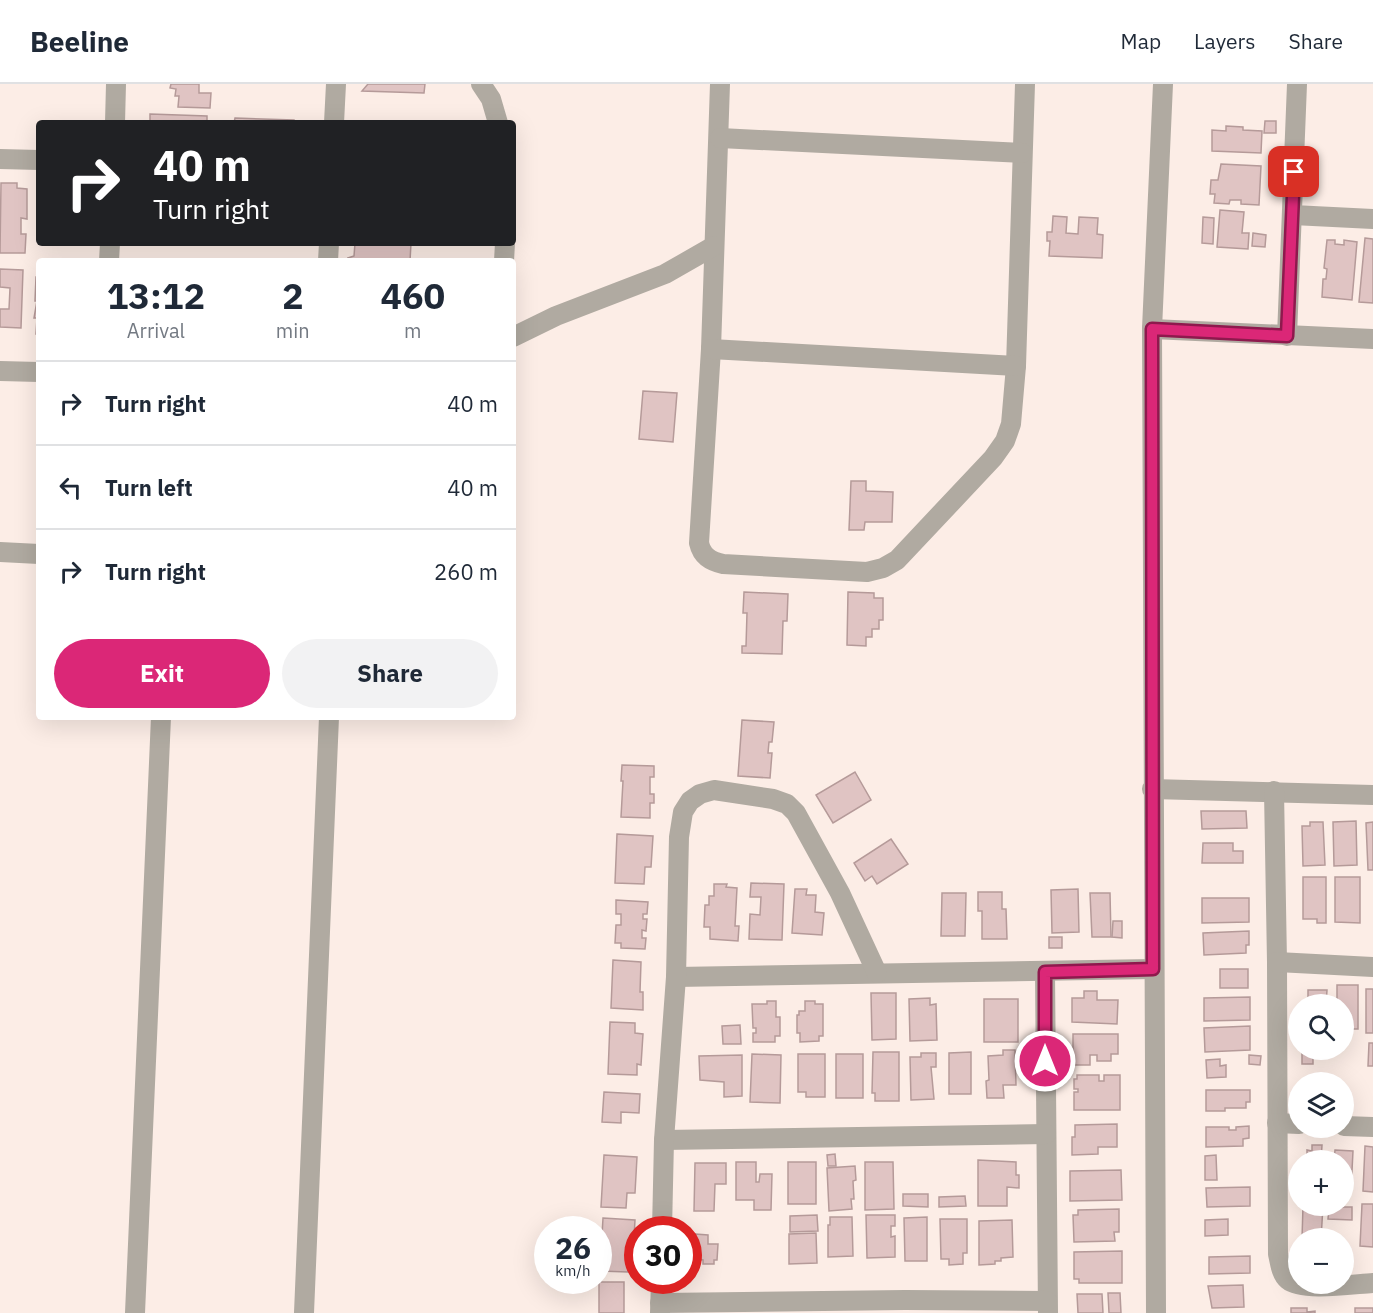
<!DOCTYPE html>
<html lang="en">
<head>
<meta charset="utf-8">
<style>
	:root { --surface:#fff; --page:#f2f2f3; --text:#1f2937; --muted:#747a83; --line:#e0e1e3; --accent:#db2777 }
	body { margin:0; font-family:"IBM Plex Sans",sans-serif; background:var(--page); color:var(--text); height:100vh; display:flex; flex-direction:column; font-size:22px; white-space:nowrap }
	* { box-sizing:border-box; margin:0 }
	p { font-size:20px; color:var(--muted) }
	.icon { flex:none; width:33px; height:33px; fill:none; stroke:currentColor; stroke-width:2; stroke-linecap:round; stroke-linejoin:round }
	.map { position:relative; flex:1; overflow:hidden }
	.drawer { position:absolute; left:36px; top:174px; width:480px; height:462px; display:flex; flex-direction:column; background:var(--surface); border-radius:6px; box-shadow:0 6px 24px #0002 }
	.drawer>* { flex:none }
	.hud { position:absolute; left:36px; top:36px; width:480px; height:126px; border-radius:6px; box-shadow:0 6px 24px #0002; background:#202124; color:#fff; overflow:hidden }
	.buttons { position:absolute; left:1288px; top:910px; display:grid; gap:12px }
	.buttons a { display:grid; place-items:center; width:66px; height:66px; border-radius:50%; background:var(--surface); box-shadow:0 6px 24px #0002; font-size:30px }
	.speed { position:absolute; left:534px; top:1132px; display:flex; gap:12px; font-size:30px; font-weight:700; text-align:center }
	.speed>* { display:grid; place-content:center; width:78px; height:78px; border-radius:50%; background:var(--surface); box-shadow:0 6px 24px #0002; line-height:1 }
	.speed small { font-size:15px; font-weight:400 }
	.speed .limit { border:9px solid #d22; background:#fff; color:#111 }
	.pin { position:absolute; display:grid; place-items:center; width:51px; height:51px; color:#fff; margin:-26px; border-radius:12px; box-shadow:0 3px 9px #0006 }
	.me { position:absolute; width:66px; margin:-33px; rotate:0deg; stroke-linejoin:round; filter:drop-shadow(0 0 4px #0008) }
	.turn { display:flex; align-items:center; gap:21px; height:126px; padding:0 18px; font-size:27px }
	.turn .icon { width:78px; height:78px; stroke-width:2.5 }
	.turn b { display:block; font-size:42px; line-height:51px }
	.eta { display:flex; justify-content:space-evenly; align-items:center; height:102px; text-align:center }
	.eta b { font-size:36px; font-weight:700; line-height:42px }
	.button { display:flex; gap:12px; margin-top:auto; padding:12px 18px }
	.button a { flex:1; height:69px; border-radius:36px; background:var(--accent); color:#fff; font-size:24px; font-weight:700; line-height:69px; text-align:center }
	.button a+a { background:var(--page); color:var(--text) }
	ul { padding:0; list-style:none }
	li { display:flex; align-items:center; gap:18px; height:84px; padding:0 18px; border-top:2px solid var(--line) }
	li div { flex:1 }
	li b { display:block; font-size:22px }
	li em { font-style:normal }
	header { display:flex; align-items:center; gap:36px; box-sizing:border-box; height:84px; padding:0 30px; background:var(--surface); border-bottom:2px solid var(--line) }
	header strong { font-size:28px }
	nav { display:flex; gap:33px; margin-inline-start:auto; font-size:21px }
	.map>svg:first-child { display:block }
</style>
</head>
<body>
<header>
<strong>Beeline</strong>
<nav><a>Map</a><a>Layers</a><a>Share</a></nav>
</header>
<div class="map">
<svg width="1373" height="1229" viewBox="0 0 1373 1229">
	<rect width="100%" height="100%" fill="#fcede6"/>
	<g fill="#e0c4c3" stroke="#b59a99" stroke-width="1.5">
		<path d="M171 0H199V9H211L210 24 178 23 179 12H175L176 5 170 4Z"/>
		<path d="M368 0H425L424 9 362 7Z"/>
		<path d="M150 30 207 32V38L216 39H150Z"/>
		<path d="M235 34 294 36V39H234Z"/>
		<path d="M1265 37H1276V49H1264Z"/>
		<path d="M1226 42 1243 43V46L1262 47 1261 69 1212 67V46L1226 47Z"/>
		<path d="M1221 80 1261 82 1259 121 1241 120V116H1230L1229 120 1214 119 1215 110H1210L1211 96H1218Z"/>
		<path d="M1 99H17V104L27 105V135L21 134V150H26L25 169H0Z"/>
		<path d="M1220 126 1244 128 1242 149H1249L1248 165 1217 163Z"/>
		<path d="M1053 132 1067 133 1066 149 1078 150 1079 133 1098 134 1097 150 1103 151 1102 174 1049 172 1050 157H1047V148H1052Z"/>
		<path d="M1203 133 1214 134 1213 160 1202 159Z"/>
		<path d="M1253 149 1266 151 1265 163 1252 162Z"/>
		<path d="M1365 154 1373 155V219L1359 218Z"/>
		<path d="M1327 156H1335V160L1344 161V156L1357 158 1352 216 1322 213 1323 195H1326L1327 185 1324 184Z"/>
		<path d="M355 159H411L410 177H350L348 174 354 172Z"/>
		<path d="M0 185 23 186 21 244 0 243V225H9L10 204 0 203Z"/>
		<path d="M36 193H39V250H36L37 234H34L37 217H35Z"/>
		<path d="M643 307 677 309 673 358 639 355Z"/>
		<path d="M851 397H866V407L893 408 892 438H865L864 446H849Z"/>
		<path d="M744 508 788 510 787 537H783L782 570 742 569V562H746L747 529H743Z"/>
		<path d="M848 508 874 509V514H883V536H879V545H872V553H866V562L847 561Z"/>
		<path d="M742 636 774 638 772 658H769L768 669H772L770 694 738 692Z"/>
		<path d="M622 681 654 682V693H650V710H654V719H650V734L621 733 623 697H621Z"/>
		<path d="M855 688 871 716 833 739 816 711Z"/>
		<path d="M1201 727H1246L1247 744 1202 745Z"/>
		<path d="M1356 737 1357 781 1334 782 1333 738Z"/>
		<path d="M1310 738H1323L1325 781 1303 782 1302 742H1310Z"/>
		<path d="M1373 738V786H1368L1366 739Z"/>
		<path d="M617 750 653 752 651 783H645L644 800 615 799Z"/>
		<path d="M891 755 908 780 877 800 872 792 865 797 854 779Z"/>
		<path d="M1203 759H1233V767H1243V779H1202Z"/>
		<path d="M1303 793H1326V839H1317V835H1303Z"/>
		<path d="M1335 793H1360V839L1335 838Z"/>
		<path d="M751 799 784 800 782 856 749 855 750 830 760 831 761 813H750Z"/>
		<path d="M714 800H727L726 803 737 804 735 842H739L738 857 710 855V843H704L705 821H709V812H714Z"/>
		<path d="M795 805H807L806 811H816L815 828 824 829 822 851 792 849Z"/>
		<path d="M1078 805 1079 848 1052 849 1051 806Z"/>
		<path d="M978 808H1002V825H1006L1007 855H982V827H978Z"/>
		<path d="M942 809H966L965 852H941Z"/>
		<path d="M1090 809H1110L1111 853H1092Z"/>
		<path d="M1202 814H1249V838L1202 839Z"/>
		<path d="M616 816 648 818 647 830H643V835H647L646 847 642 846V854H646L645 865 621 864V859H615L616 841H621V830H616Z"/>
		<path d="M1113 837H1122V854L1112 853Z"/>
		<path d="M1249 847V861H1246V869L1204 871 1203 849Z"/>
		<rect x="1049" y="853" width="13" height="11"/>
		<path d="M613 876 641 878 640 908H643V926L611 924Z"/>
		<rect x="1220" y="885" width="28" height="19"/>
		<path d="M1337 901H1358V945H1344V921H1337Z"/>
		<rect x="1366" y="905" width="7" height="44"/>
		<path d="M1308 906H1327L1326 921H1308Z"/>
		<path d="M1084 907H1097V916H1118L1117 940 1072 938V914H1084Z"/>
		<path d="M871 909H896V955L872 956Z"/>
		<path d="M1250 913V936L1204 937V914Z"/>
		<path d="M930 914V921L936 920 937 956 910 957 909 915Z"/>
		<rect x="984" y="915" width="34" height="43"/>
		<path d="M767 917H776V933H780V952H775V958H753V949H756V944H753L752 920H767Z"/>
		<path d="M805 917H815V920H823V952H819V957L800 958V949H797V931H799V927H805Z"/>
		<path d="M610 938 635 939V949L643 950 641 981 637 980V991L608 990Z"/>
		<path d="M740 941 741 960H723L722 942Z"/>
		<path d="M1250 942V966L1205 968 1204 944Z"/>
		<path d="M1073 950H1118V970H1111V977H1097V971H1090V981H1073Z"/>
		<path d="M1369 959H1373V982H1368Z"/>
		<path d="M1003 966H1015L1016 1001H1003L1004 1014H987L986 997 989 996 988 972 1003 971Z"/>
		<rect x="1302" y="966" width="11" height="14"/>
		<path d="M873 968H899V1017H875V1009H872Z"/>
		<path d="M971 968V1010H949V969Z"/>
		<path d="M921 969H936V983H931L934 1015 911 1016 910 973H921Z"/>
		<path d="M752 970 781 971 780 1019 750 1018Z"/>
		<path d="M798 970H825V1013H806V1008H798Z"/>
		<rect x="836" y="970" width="27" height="44"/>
		<path d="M742 971V1012L724 1013V998L700 996 699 972Z"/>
		<path d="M1249 971 1261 972 1260 981 1249 980Z"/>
		<path d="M1220 975V982L1226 981V993L1207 994 1206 976Z"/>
		<path d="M1077 991H1099V997H1104V991H1120V1026H1074V1008H1078V1005H1074V995H1077Z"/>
		<path d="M1206 1006H1250V1018H1246V1024H1225V1027H1206Z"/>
		<path d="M604 1008 640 1010 639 1029 621 1028V1039L602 1038Z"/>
		<path d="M1117 1040V1063H1098V1070L1072 1071V1053H1075V1041Z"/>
		<path d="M1249 1042V1054L1243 1055V1062L1206 1063V1043H1229V1046H1236V1043Z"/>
		<path d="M1312 1061H1322L1321 1077H1307V1066L1312 1067Z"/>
		<path d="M1365 1062 1373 1063V1108L1363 1107Z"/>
		<path d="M1335 1066 1353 1067 1351 1106H1344V1077H1334Z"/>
		<path d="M835 1070 836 1082H828L827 1071Z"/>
		<path d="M604 1071 637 1073 635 1109H627L626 1124 601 1123Z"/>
		<path d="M1216 1071 1217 1096H1205V1072Z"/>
		<path d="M978 1076 1016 1078V1091H1019V1104L1007 1103V1122H978Z"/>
		<path d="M736 1078H756V1098H759L760 1090H772L771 1126H754V1116H736Z"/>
		<rect x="788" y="1078" width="28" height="42"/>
		<path d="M865 1078H893L894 1125 865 1126Z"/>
		<path d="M695 1079H726V1100H715L714 1127H694Z"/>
		<path d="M855 1082 856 1096 853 1097 854 1115H851L852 1125 829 1127 827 1084Z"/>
		<path d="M1121 1086 1122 1116 1070 1117V1087Z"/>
		<path d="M1250 1103V1122L1207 1123 1206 1104Z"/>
		<path d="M903 1110H928V1123L903 1122Z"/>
		<path d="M965 1112 966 1122 939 1123V1113Z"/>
		<path d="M1362 1120H1373V1163L1360 1162Z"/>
		<path d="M1303 1122H1323L1321 1155H1302Z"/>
		<path d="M1329 1123H1352V1136L1328 1135Z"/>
		<path d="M1119 1125V1148H1114L1115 1157 1074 1158 1073 1131H1078V1126Z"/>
		<path d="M817 1131 818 1147 790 1148V1132Z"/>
		<path d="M866 1131H895V1142H891V1153L895 1152V1173L867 1174Z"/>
		<path d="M830 1133H852L853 1172 828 1173V1141H830Z"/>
		<path d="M927 1133V1177H905L904 1134Z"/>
		<path d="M603 1134 635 1136 634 1153 630 1152 628 1188 600 1187Z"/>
		<path d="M940 1135H967V1169H963V1180L949 1181V1175H941Z"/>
		<path d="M1228 1135V1151L1205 1152V1136Z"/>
		<path d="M1012 1136 1013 1173 1001 1174V1177H995V1180L979 1181V1137Z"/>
		<path d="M816 1149 817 1179 789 1180V1150Z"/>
		<path d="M695 1150 708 1151V1160H718L717 1176H714V1180H703V1176L696 1175V1167H691V1155H695Z"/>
		<path d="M1122 1167V1199H1079V1195H1074V1168Z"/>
		<path d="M1250 1172V1189L1209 1190V1173Z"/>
		<rect x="599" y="1198" width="25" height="31"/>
		<path d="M1243 1201 1244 1223 1212 1224 1208 1202Z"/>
		<path d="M1108 1209H1120L1121 1229H1109Z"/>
		<path d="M1077 1210H1102L1103 1229H1078Z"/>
		<path d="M1291 1224H1307V1228L1315 1227V1229H1291Z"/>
		<rect x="1355" y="1224" width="18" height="5"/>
	</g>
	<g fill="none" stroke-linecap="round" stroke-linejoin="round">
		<g stroke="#b0aaa1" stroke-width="20">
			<path d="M481 0 491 15 498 39"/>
			<path d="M720 0 711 265 699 459C702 472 710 477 723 480L867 488 883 484 897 476 993 374 1005 357 1011 340 1016 282 1025 0"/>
			<path d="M115 39 116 0"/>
			<path d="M334 39 336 0"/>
			<path d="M720 54 1022 69"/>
			<path d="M0 75 39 76"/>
			<path d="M1293 131 1373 135"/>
			<path d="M109 177 110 159"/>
			<path d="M328 177 329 159"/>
			<path d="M504 177 505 159"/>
			<path d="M1152 245 1373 255"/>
			<path d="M1287 252 1297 0"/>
			<path d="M513 253 556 232 665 190 714 162"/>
			<path d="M711 265 1016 282"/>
			<path d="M0 287 39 288"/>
			<path d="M0 468 39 470"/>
			<path d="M1152 705 1373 711"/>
			<path d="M1274 707 1277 878 1278 1170C1280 1179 1281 1190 1288 1196 1302 1208 1354 1200 1373 1199"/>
			<path d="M1277 878 1373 883"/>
			<path d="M1045 888 1048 1229"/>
			<path d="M676 893 1153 885"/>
			<path d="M1277 1039 1299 1040"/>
			<path d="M1344 1042 1373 1043"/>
			<path d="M664 1056 1046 1050"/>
			<path d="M662 1146 664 1056 676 893 679 753 683 728 690 717 700 710 714 706 773 715 787 720 796 729 840 809 877 889"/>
			<path d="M660 1219 905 1216 1047 1217"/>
			<path d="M135 1229 161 633"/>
			<path d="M304 1229 329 633"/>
			<path d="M660 1229 661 1197"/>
			<path d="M1156 1229 1152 245 1163 0"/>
		</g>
	</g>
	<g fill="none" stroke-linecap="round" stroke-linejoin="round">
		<defs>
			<path id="route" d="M1045 977V888L1153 885 1152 245 1287 252 1294 88"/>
		</defs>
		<use href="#route" stroke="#8e194d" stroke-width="15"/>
		<use href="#route" stroke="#db2777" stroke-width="10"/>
	</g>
</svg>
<div class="buttons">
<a><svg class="icon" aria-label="search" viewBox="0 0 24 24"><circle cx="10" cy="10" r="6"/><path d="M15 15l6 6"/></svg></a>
<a><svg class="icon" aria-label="layers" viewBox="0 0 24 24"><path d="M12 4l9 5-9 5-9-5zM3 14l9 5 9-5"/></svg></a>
<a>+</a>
<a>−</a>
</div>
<div class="speed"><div>26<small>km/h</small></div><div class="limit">30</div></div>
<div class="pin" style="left:1294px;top:88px;background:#d93025"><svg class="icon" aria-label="arrive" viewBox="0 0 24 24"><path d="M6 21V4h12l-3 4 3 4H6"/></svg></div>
<svg class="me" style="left:1045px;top:977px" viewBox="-20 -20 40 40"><circle r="17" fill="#db2777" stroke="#fff" stroke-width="3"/><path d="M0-11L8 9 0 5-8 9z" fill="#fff"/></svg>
<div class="hud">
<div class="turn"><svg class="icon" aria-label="right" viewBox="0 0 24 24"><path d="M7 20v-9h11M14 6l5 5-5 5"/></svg><div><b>40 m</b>Turn right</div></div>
</div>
<section class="drawer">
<div class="eta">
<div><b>13:12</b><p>Arrival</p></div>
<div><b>2</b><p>min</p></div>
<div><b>460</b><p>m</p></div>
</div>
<ul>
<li><svg class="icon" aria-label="right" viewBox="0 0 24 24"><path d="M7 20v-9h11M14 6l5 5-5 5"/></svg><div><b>Turn right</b></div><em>40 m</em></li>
<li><svg class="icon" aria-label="left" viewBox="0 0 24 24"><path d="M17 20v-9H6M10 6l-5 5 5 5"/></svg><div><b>Turn left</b></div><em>40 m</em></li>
<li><svg class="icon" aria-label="right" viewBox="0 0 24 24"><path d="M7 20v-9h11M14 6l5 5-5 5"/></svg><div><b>Turn right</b></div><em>260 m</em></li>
</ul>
<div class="button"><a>Exit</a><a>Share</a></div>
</section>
</div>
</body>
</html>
